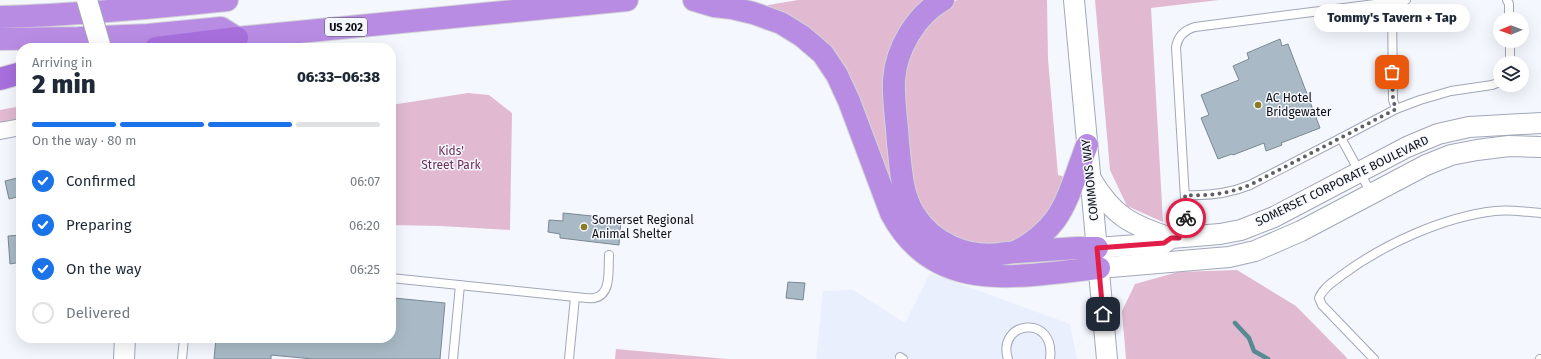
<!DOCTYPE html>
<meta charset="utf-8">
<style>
body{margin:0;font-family:"Fira Sans",sans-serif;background:#f2f2f3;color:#1f2937;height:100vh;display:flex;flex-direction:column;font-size:15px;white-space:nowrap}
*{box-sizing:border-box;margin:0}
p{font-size:13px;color:#747a83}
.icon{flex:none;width:22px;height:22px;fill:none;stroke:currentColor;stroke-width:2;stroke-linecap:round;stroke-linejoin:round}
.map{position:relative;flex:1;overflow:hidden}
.sheet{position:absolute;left:16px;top:43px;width:380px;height:300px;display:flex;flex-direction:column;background:#fff;border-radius:16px;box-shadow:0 4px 16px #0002}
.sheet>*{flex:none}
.needle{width:26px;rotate:269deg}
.fabs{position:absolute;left:1493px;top:12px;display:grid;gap:8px}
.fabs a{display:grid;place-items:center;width:36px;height:36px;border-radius:50%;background:#fff;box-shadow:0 4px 16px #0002;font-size:20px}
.pin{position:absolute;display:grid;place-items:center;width:34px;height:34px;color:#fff;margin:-17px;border-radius:8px;box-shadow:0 2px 6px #0006}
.courier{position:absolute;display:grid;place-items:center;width:40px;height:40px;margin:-20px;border:3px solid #e11d48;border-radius:50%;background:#fff;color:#222;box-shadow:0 1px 5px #0007}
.bubble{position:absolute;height:28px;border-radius:14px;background:#fff;box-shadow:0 4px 16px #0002;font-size:13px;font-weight:800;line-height:28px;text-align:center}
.summary em{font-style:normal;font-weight:800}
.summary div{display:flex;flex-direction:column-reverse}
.summary{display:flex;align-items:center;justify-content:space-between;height:68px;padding:0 16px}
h1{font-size:26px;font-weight:800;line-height:30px}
.bar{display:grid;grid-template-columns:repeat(4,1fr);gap:6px 4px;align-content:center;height:48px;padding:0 16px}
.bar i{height:5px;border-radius:3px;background:#e0e1e3}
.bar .current{background:#1a73e8}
.bar p{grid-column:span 4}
ol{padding:0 16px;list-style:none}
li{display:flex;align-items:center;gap:12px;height:44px}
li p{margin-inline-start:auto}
li .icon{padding:4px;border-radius:50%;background:#1a73e8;color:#fff;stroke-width:4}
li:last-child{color:#747a83}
li i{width:22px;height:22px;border:2px solid #e0e1e3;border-radius:50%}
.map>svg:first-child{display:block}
</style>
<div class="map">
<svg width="1541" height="359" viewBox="0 0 1541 359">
<rect width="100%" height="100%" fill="#f5f7fe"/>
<polygon fill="#eaeffe" points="930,273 1070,324 1077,359 816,359 823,291 853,290 905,323"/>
<g fill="#e1bad2">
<polygon points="798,0 931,0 901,31 895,207 853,85 768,7 768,5"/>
<polygon points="957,0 1047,0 1048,59 1058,175 1065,177 1047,221 1013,244 992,247 950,237 931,222 913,193 901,78 914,44 935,12"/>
<polygon points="1095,0 1219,0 1151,8 1163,222 1127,206 1110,170"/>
<polygon points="468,93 489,95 512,113 510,230 440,226 391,225 391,105"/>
<polygon points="21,106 21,130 0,138 0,110"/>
<polygon points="1237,270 1296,306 1348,359 1126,359 1122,311 1135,284 1178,272"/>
<polygon points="616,349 727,359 615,359"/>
</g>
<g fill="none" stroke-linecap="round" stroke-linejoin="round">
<polyline stroke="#568b91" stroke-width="4.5" points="1235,323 1249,338 1254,351 1268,359"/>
</g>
<g fill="#a9bac6" stroke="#788994">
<polygon points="1280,39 1282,46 1288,44 1320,128 1281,143 1282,145 1266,151 1264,143 1233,155 1232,154 1218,159 1201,118 1209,115 1201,95 1239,80 1233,66 1249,59 1247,53"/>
<polygon points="17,178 18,182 21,182 21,196 9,199 5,181"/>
<polygon points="563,213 621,219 619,245 560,238 560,234 548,232 549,220 563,221"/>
<polygon points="21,235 21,262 10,264 8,236"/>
<polygon points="788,282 805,283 803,300 786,298"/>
<polygon points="394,298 445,303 440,359 313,359 271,355 271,359 214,359 216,338 391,338 391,311 392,312"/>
</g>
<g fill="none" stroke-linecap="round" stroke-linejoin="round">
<defs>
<g id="service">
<polyline points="1507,0 1509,4 1509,19"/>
<polyline points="1392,2 1393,100 1396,109"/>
<polyline points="1510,41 1510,63"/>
<polyline points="1371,193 1341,138 1396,109 1420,100 1451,91 1492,85 1500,82"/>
<path d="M 1185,195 C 1208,196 1228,194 1250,185 L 1341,138"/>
<path d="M 1180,236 L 1186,215 L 1176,47 C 1178,36 1184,30 1195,27 L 1406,0"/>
<polyline points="391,278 575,297 569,359"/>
<path d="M 575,297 C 581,297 588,299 594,298 C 612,295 608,269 609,255"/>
<polyline points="900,357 903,359"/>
<polyline points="182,359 184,338"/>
<polyline points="453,359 460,285"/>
<path d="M 1008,359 C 996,321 1056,313 1050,359"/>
<path d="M 1374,359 L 1322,305 L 1319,298 C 1323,288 1333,282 1342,275 C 1384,244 1443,217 1495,211 C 1510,209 1526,212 1541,213"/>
<polyline points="1540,359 1541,359"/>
</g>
<polyline id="minor" points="0,131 21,127"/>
<g id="tertiary">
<polyline points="1074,0 1107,359"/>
<path d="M 1091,179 C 1113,216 1131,225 1171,238"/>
<polyline points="1097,248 1164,243 1171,238 1220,234 1241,230 1274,217 1407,147 1438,134 1469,127 1541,123"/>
<polyline points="1099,268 1229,257 1255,251 1301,231 1426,165 1451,155 1477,150 1509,146 1541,147"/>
<polyline points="124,359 125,338"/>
</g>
<g id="trunk">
<path d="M 694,0 L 714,6 L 732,8 L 753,13 L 781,23 L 802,36 L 823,54 L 837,75 L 849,101 L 891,213 C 936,298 1021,275 1099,268"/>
<path d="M 943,0 C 916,15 896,49 894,80 C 893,101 897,122 898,143 C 901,167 901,193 914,214 C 932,243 966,258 1000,254 C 1004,253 1010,253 1015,252 C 1030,245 1045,233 1055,220 C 1069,201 1078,168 1087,145"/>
<path d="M 0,17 C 76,15 151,8 227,0"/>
<polyline points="0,39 78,38 148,35 221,28 237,38 627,0"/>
<polyline points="1017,252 1077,248 1097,248"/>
</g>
<g id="motorway">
<polyline points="156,48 237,38"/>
<polyline points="0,79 21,73"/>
</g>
</defs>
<use href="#service" stroke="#a1a7b8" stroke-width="10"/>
<use href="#minor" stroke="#a1a7b8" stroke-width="18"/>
<use href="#tertiary" stroke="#a1a7b8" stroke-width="22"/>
<use href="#trunk" stroke="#d3d4d5" stroke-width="24"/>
<use href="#motorway" stroke="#d3d4d5" stroke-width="24"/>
<use href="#service" stroke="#fff" stroke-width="8"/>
<use href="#minor" stroke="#fff" stroke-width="16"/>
<use href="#tertiary" stroke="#fff" stroke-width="20"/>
<use href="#trunk" stroke="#b88ce3" stroke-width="22"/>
<use href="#motorway" stroke="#a76fdc" stroke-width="22"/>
<defs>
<polyline id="tertiary-bridge" points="87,0 101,48"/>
</defs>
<use href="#tertiary-bridge" stroke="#a1a7b8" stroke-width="22" stroke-linecap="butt"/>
<use href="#tertiary-bridge" stroke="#fff" stroke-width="20"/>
</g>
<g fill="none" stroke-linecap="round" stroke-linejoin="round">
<path stroke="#5e6065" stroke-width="4" stroke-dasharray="0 7.2" d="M 1186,218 L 1185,195 C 1208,196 1228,194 1250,185 L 1396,109 L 1393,100 L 1392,72"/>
<polyline stroke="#e11d48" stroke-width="5" points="1103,314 1097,248 1164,243 1171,238 1179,238 1186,218"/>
</g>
<g fill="#897c21" stroke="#f5f7fe" stroke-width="1.5">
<circle cx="1258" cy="105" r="4"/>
<circle cx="584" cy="227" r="4"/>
</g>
<g text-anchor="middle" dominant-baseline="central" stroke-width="3" stroke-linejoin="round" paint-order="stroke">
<rect fill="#f5f7fe" stroke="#52545a" stroke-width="1" x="325" y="18" width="42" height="18" rx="3"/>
<g font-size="11" font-weight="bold" fill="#0c0e13">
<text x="346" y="27">US 202</text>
</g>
<g font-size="12" fill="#0c0e13" stroke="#f5f7fe" text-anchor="start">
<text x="1266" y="98">AC Hotel<tspan x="1266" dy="14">Bridgewater</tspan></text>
<text x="592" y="220">Somerset Regional<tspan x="592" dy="14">Animal Shelter</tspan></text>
</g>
<g font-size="12" fill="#6b2e59" stroke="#f5f7fe">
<text x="451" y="151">Kids'<tspan x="451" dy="14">Street Park</tspan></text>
</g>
<g font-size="12" fill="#0c0e13" stroke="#f5f7fe">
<text transform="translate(1090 180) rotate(-96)">COMMONS WAY</text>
<text transform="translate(1342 181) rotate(-26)">SOMERSET CORPORATE BOULEVARD</text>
</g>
</g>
</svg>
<div class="fabs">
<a><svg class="needle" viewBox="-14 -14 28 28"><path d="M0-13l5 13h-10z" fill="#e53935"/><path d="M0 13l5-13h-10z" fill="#747a83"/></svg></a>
<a><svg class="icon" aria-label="layers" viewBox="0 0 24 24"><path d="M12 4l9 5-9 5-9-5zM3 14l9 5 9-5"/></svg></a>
</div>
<div class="pin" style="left:1392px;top:72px;background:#ea580c"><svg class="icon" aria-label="bag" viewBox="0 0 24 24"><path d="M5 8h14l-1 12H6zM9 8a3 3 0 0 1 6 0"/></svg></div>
<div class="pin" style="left:1103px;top:314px;background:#1f2937"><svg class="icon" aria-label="home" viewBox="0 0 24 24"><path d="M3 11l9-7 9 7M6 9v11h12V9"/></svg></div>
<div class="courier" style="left:1186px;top:218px"><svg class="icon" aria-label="bike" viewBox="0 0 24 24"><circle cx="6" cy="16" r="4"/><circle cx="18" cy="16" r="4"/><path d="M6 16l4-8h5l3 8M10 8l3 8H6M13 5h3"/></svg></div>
<div class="bubble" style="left:1314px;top:4px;width:156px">Tommy's Tavern + Tap</div>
<section class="sheet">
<div class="summary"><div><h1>2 min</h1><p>Arriving in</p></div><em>06:33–06:38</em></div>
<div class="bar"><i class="current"></i><i class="current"></i><i class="current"></i><i></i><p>On the way · 80 m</p></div>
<ol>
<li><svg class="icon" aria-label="check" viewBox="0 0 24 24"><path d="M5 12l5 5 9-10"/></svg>Confirmed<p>06:07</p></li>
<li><svg class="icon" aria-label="check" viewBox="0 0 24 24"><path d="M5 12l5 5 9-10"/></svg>Preparing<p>06:20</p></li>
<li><svg class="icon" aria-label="check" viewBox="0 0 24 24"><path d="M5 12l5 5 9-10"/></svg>On the way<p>06:25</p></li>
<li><i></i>Delivered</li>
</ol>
</section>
</div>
